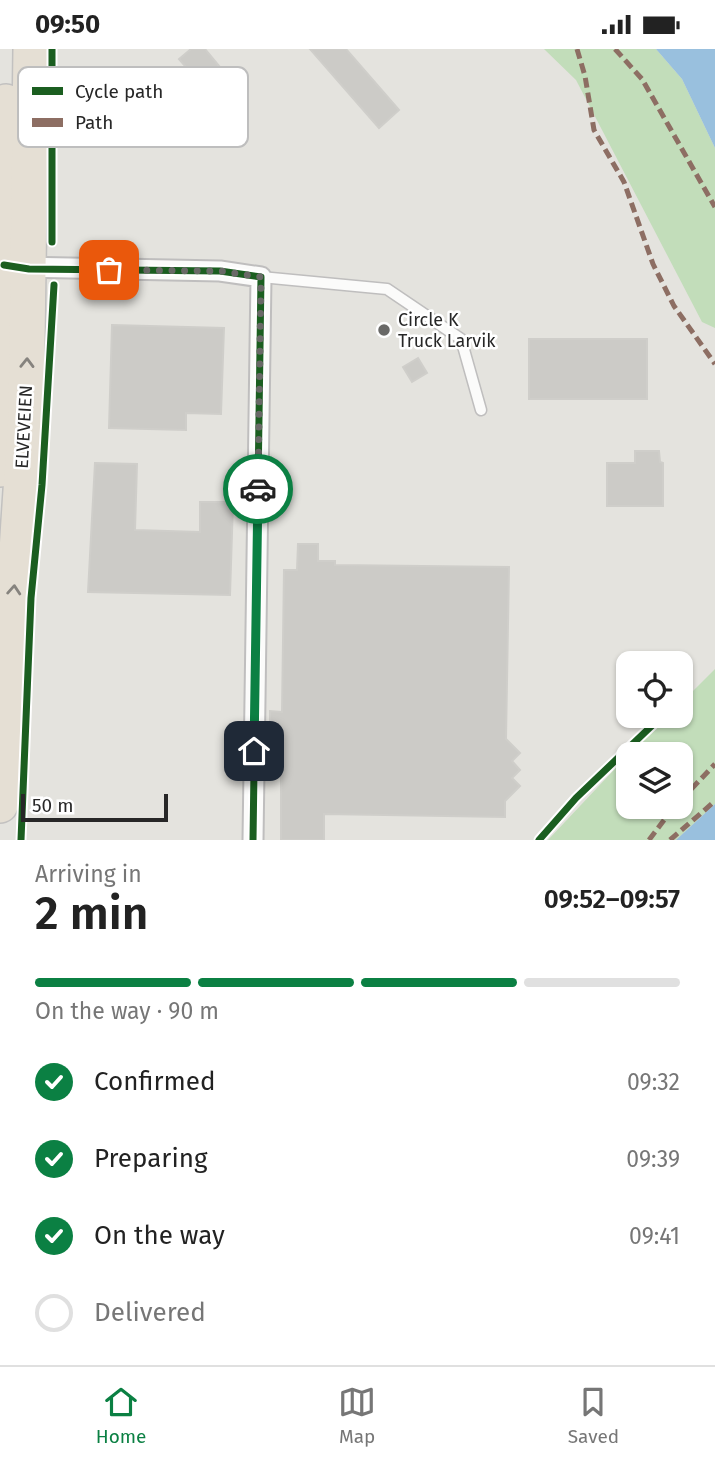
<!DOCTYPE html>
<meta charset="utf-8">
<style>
body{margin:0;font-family:"Fira Sans",sans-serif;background:#f2f2f2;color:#222;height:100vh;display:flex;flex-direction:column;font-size:26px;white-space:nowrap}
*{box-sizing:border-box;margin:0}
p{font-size:23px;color:#767676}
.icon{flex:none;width:38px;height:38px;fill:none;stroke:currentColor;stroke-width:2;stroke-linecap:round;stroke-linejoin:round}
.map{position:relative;height:791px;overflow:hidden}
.drawer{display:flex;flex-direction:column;background:#fff;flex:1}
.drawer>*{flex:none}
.controls{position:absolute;left:616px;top:602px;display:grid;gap:14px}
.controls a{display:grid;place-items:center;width:77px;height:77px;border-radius:14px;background:#fff;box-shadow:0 2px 5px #0004;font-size:35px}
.scale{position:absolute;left:21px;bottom:18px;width:147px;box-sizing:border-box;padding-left:7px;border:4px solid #272727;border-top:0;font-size:19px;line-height:24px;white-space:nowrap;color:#272727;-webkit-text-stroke:5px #fff;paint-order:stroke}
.pin{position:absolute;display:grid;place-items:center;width:60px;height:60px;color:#fff;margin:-30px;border-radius:14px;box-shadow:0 4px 10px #0006}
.courier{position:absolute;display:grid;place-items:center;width:70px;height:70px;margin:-35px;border:5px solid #0b8043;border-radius:50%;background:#fff;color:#222;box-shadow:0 2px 9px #0007}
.head em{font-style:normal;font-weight:600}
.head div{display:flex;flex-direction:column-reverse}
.head{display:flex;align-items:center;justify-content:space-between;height:119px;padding:0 35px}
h1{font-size:46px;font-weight:600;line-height:52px}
.bar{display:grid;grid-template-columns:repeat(4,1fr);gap:10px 7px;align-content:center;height:84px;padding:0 35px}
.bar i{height:9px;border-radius:5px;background:#e0e0e0}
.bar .selected{background:#0b8043}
.bar p{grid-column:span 4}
ol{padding:0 35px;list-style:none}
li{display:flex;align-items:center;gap:21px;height:77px}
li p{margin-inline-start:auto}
li .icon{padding:7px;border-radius:50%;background:#0b8043;color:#fff;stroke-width:4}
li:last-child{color:#767676}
li i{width:38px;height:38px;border:4px solid #e0e0e0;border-radius:50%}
.status{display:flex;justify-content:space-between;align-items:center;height:49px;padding:0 35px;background:#fff;direction:ltr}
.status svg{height:19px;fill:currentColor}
.tab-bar{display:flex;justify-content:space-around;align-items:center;height:98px;border-top:2px solid #e0e0e0;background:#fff;font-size:19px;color:#767676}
.tab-bar a{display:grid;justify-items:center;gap:4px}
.tab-bar .selected{color:#0b8043}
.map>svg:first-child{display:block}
</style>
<div class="status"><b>09:50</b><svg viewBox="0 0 49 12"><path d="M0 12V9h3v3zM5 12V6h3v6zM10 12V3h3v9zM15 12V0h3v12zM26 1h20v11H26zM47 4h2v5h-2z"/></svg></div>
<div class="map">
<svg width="715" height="791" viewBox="0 0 715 791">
<rect width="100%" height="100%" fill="#e4e3de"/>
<g fill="#c2ddba">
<polygon points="544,0 656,0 682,30 715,99 715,279 702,273 576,31"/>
<polygon points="715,620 715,755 676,791 548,791 628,706 628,758 681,758 681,705 629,705 668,667 681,667 681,654"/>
</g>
<g fill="#99c0de">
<polygon points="656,0 715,0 715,99 682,30"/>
<polygon points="715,755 715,791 676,791"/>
</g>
<g fill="#cccbc7" stroke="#cfceca" stroke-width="2">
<polygon points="191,0 205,0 219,17 200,34 179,10"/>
<polygon points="310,0 346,0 399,61 379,79"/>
<polygon points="112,276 224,279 221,365 186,364 186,381 109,379"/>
<rect x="529" y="290" width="118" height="60"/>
<polygon points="418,309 427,324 412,333 403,318"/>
<polygon points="635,402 659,402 660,413 663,414 663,457 607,457 607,414 635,414"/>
<polygon points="95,414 137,415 135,481 200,483 200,453 233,453 230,546 88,543"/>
<polygon points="298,495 318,495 318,512 335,512 335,516 509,518 506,690 520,704 512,712 520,721 512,729 520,737 505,752 505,768 324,765 324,791 281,791 281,686 270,679 270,662 282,663 284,521 297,521"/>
</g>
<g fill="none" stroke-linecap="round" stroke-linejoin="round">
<defs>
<polyline id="lane" points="261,228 387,240 461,290 481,361"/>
<polyline id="street" points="20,218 220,222 261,228 253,791"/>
<g id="highway">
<polyline points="0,420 6,53"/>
<polyline points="0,756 26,367 31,0"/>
</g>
</defs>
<use href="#lane" stroke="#bfbebe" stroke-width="13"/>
<use href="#street" stroke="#bfbebe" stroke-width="23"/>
<use href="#highway" stroke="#c2c1c0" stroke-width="38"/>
<use href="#lane" stroke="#fbfbfa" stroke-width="10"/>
<use href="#street" stroke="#fbfbfa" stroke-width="19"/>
<use href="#highway" stroke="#e5dfd4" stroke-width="35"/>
<g stroke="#8d6e63" stroke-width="5" stroke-dasharray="10 5" stroke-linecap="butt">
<polyline points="577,0 585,27 594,81 624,133 653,215 674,257 715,315"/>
<polyline points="615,0 642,30 715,158"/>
<polyline points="681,751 715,715"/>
<polyline points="649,791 674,758"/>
<polyline points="670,791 715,752"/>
</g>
<defs>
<g id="cycleway">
<polyline points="52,193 52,0"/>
<polyline points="4,216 29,220 220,222 261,228 253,791"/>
<polyline points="21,791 31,549 42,436 54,236"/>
<polyline points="539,791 576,749 662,667"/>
</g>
</defs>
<use href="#cycleway" stroke="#fff" stroke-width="11"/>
<use href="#cycleway" stroke="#1b5e20" stroke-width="7"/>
</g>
<defs><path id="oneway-chevron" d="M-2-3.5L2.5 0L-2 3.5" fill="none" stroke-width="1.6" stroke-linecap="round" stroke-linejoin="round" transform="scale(1.75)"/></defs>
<g stroke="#86837e">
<use href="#oneway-chevron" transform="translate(27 314) rotate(-89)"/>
<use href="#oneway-chevron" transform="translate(14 541) rotate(-86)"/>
</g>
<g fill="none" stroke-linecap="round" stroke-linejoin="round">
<polyline stroke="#696967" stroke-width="7" stroke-dasharray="0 12.6" points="109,221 220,222 261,228 258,440"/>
<polyline stroke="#0b8043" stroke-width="9" points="254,702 258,440"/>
</g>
<circle fill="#696967" stroke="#fff" stroke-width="2.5" cx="384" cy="281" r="7"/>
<g text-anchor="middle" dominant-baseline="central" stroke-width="5" stroke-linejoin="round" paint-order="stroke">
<g font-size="18" fill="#272727" stroke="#fff" text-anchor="start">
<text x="398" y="271">Circle K<tspan x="398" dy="21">Truck Larvik</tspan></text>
</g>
<g font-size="18" fill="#272727" stroke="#fff">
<text transform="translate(24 378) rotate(-87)">ELVEVEIEN</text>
</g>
</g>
<rect x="18" y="18" width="230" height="80" rx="10" fill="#fff" stroke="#bebebe" stroke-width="2"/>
<rect x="32" y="38" width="31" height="8" fill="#1b5e20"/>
<rect x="32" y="69" width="31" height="9" fill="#8d6e63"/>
<g font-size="19" fill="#272727">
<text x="75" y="49">Cycle path</text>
<text x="75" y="80">Path</text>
</g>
</svg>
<div class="controls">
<a><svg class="icon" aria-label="locate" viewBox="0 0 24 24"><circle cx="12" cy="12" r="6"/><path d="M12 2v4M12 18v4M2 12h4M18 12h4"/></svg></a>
<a><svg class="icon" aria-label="layers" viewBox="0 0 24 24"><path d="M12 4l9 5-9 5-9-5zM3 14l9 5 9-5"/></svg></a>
</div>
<div class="scale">50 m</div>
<div class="pin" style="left:109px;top:221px;background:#ea580c"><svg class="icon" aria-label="bag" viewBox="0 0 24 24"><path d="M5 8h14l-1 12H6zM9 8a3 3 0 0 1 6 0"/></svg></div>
<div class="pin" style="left:254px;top:702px;background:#1f2937"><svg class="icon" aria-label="home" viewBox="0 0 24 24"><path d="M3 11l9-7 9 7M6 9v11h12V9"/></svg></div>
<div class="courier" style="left:258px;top:440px"><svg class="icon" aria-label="car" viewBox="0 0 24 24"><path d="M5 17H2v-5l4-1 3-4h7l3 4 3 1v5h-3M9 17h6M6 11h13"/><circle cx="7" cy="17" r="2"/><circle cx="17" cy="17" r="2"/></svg></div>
</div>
<section class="drawer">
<div class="head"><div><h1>2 min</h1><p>Arriving in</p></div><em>09:52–09:57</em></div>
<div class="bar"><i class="selected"></i><i class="selected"></i><i class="selected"></i><i></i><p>On the way · 90 m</p></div>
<ol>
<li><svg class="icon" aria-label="check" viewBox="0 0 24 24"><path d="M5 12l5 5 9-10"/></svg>Confirmed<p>09:32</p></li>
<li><svg class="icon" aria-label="check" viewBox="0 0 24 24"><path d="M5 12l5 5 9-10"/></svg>Preparing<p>09:39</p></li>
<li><svg class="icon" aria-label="check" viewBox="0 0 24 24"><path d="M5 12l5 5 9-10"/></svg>On the way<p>09:41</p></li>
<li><i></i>Delivered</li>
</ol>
</section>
<nav class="tab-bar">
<a class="selected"><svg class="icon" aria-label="home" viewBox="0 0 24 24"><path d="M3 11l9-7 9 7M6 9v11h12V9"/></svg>Home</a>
<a><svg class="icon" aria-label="map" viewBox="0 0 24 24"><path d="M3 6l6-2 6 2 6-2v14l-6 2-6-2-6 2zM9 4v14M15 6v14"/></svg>Map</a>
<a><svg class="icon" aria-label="saved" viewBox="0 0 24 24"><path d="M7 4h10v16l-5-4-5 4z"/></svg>Saved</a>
</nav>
